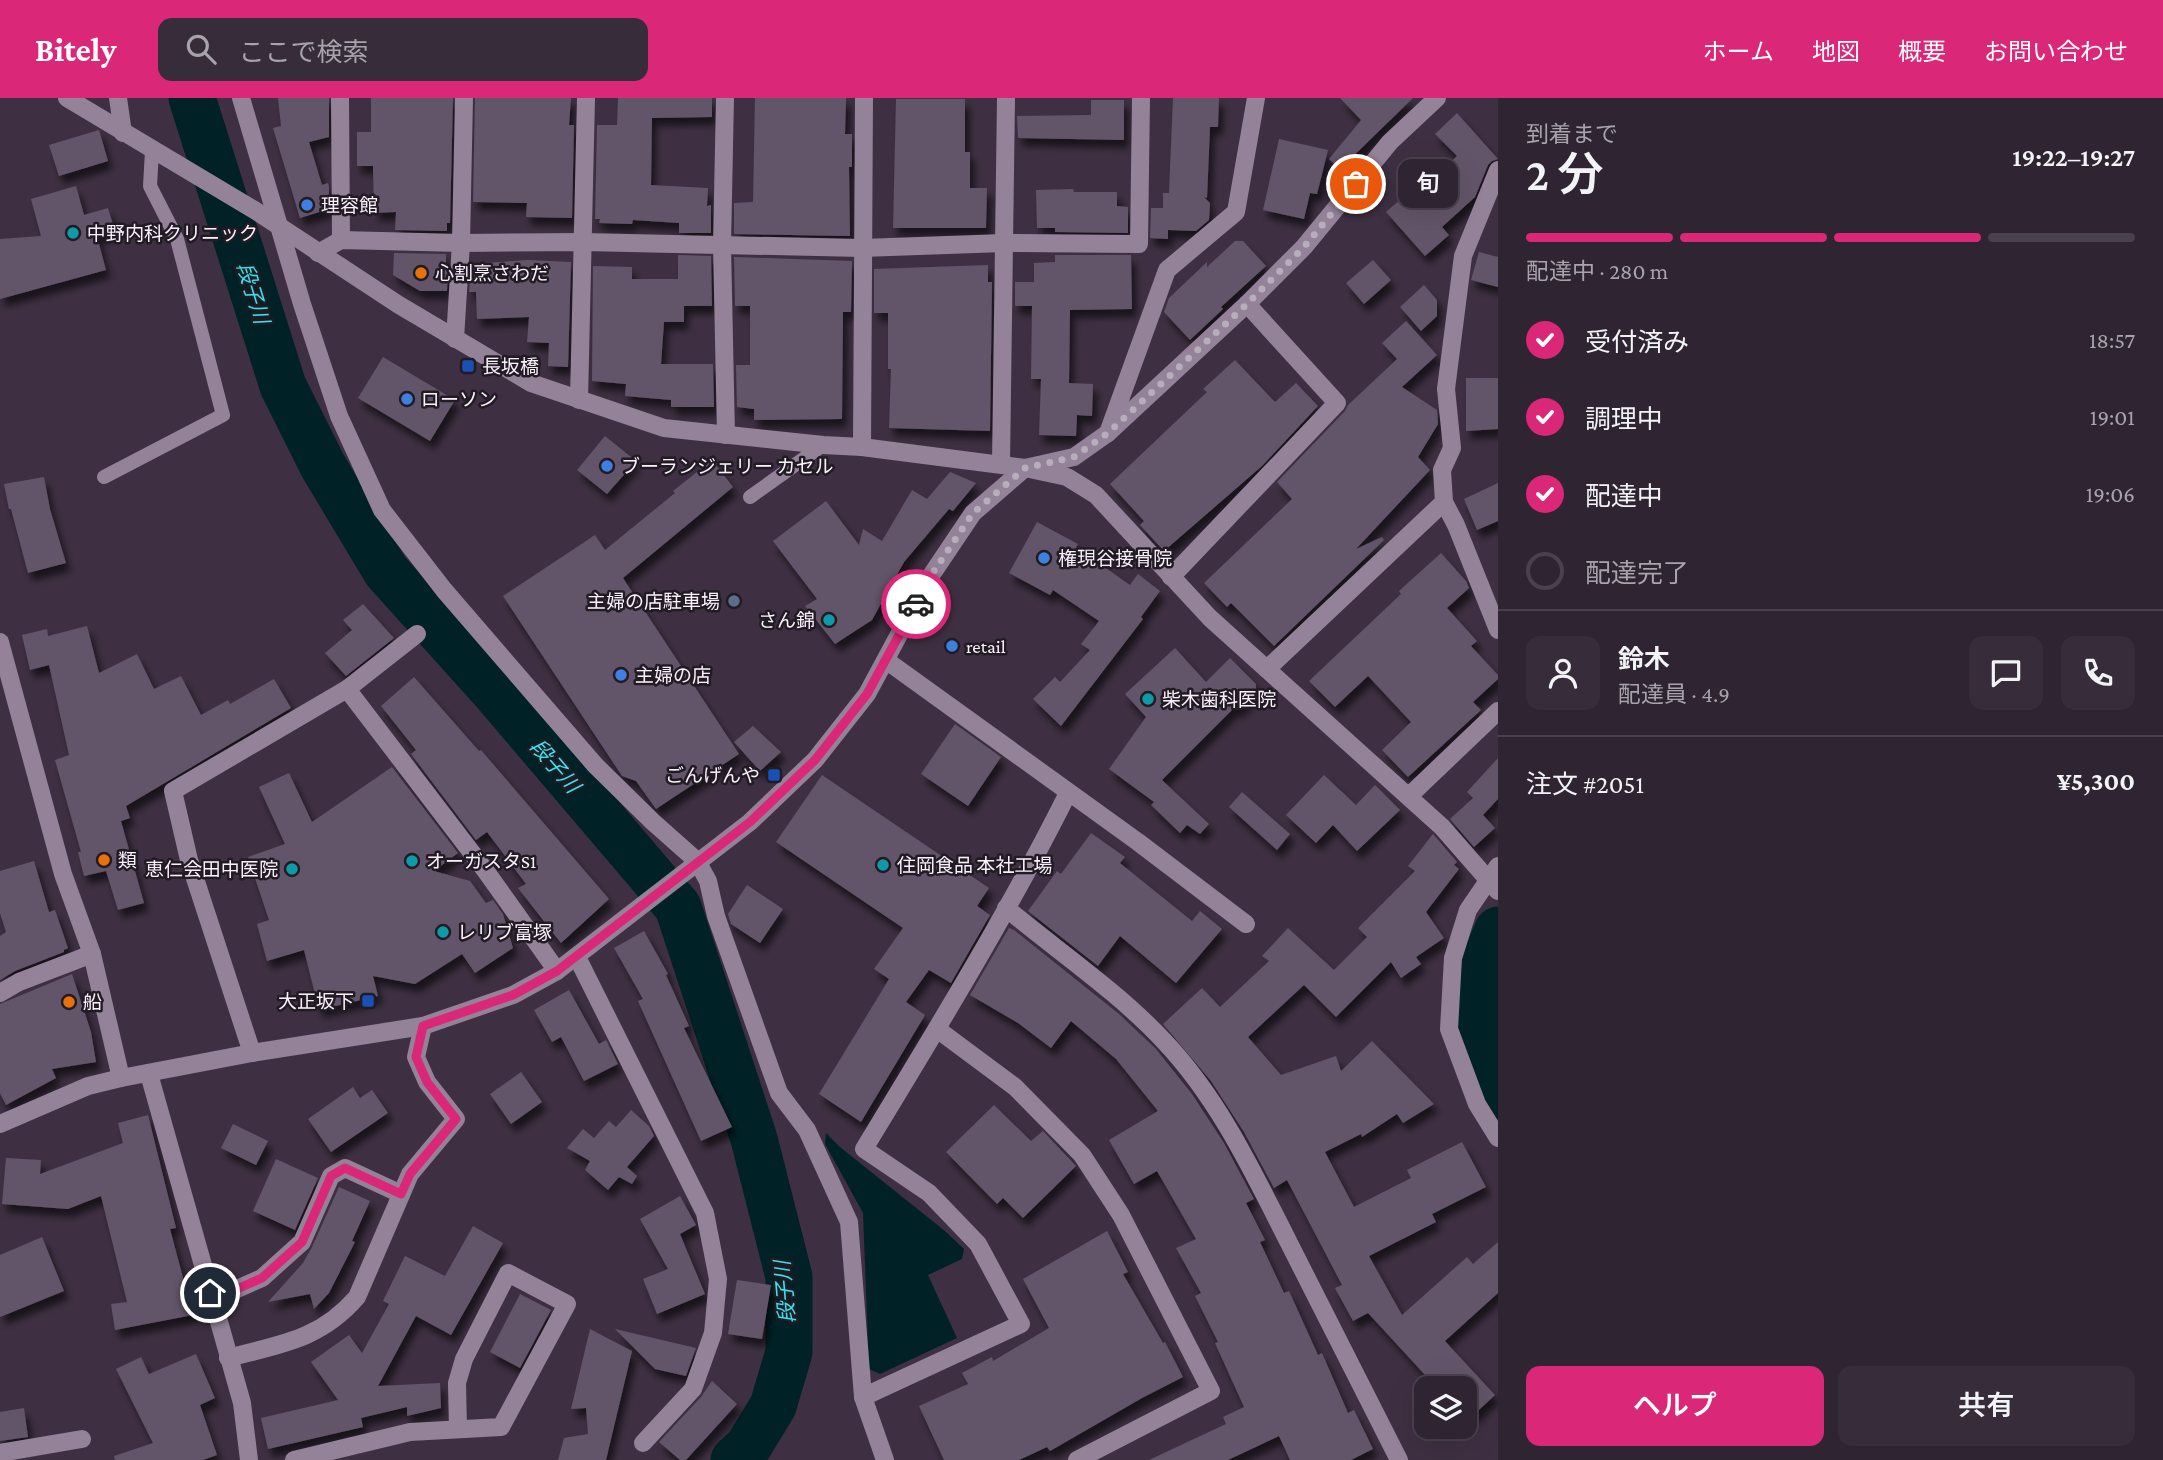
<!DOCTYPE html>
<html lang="ja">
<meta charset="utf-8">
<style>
body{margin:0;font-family:"Crimson Pro","Noto Sans JP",serif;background:#362c3a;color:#f1f3f6;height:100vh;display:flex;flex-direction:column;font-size:26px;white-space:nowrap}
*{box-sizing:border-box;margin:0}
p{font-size:23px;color:#a7a4ac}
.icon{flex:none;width:38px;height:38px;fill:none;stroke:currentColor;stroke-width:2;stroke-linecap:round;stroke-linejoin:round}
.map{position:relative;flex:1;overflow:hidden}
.panel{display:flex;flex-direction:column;background:#2e2432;width:665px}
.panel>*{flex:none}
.fabs{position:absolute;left:1414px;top:1278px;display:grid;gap:14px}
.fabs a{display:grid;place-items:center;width:63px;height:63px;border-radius:14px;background:#2e2432;box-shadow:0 7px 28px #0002,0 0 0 2px #49414d;font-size:35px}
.pin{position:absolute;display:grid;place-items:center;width:60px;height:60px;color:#fff;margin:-30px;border:4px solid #fff;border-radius:50%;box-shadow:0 2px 7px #0007}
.courier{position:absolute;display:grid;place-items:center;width:70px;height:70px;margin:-35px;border:5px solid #db2777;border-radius:50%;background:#fff;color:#222;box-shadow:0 2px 9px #0007}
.bubble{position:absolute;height:49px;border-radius:14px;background:#2e2432;box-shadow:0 7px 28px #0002,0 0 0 2px #49414d;font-size:23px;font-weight:600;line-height:49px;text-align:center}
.overview em{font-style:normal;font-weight:600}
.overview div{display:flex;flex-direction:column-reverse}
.overview{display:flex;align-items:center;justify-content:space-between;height:119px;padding:0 28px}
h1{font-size:46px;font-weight:600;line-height:52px}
.bar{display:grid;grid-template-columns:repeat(4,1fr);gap:10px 7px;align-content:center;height:84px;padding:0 28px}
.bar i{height:9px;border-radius:5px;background:#49414d}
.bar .selected{background:#db2777}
.bar p{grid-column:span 4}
.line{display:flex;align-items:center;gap:18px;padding:0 28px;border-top:2px solid #49414d}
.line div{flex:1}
.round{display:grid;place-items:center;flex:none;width:74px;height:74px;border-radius:14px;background:#362c3a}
ol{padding:0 28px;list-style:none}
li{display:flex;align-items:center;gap:21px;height:77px}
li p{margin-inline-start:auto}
li .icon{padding:7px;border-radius:50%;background:#db2777;color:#fff;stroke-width:4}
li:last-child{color:#a7a4ac}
li i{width:38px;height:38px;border:4px solid #49414d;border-radius:50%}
.primary-button{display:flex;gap:14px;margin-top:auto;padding:14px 28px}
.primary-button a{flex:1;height:80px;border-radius:14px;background:#db2777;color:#fff;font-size:28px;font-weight:600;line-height:80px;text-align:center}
.primary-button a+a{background:#362c3a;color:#f1f3f6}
header{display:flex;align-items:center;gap:42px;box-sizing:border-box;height:98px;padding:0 35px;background:#db2777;color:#fff}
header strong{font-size:33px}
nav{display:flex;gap:38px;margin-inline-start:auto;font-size:24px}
.search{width:490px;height:63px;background:#362c3a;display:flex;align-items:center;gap:18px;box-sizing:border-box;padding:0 24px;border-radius:14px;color:#a7a4ac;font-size:26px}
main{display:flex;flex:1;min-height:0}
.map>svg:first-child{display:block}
</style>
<header>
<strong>Bitely</strong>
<div class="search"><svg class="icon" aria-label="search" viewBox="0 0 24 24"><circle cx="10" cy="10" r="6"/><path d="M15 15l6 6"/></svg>ここで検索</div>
<nav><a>ホーム</a><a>地図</a><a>概要</a><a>お問い合わせ</a></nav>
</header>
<main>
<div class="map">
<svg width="1498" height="1362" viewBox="0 0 1498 1362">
<defs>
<filter id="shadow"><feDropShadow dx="4.5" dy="8" stdDeviation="3.5" flood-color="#0009"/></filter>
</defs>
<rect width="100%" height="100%" fill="#3e3042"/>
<polygon fill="#002226" points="826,1035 840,1049 945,1133 964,1151 962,1161 928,1177 957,1240 880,1276 869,1271 863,1115 825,1046"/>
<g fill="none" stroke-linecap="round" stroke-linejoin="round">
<g stroke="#002226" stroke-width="47">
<polyline points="192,0 283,288 323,368 386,473 494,593 678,809 754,1041 789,1179 789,1254 773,1308 748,1349 734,1362"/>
<path d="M 1498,832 C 1471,890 1468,946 1498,1003"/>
</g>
</g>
<g fill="#645469" filter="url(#shadow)">
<polygon points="278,0 329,0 329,39 309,44 322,87 328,85 329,89 329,111 300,120 273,30 281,28"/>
<polygon points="371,0 453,0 450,125 447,125 447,133 395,132 396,114 374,115 373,68 357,68 357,34 371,34"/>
<polygon points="475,0 571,0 569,27 574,27 572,120 526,119 527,105 473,104"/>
<polygon points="618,0 712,0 712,19 652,20 651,87 708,90 707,108 711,107 711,135 679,135 679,125 633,122 632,126 599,125 600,121 595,121 597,27 617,27"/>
<polygon points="755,0 846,0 845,36 852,36 852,69 849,69 850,138 734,136 734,105 753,104"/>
<polygon points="1173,0 1219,0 1218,29 1210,29 1207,100 1204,99 1210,105 1209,122 1196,133 1168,132 1168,141 1150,140 1151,110 1163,110 1163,95 1169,95"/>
<polygon points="1340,0 1413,0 1340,71 1329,61 1361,22"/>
<polygon points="896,1 965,1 965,54 970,54 970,90 987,90 986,130 893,130"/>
<polygon points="1091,2 1124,2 1124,42 1018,40 1017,18 1091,17"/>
<polygon points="1457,15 1498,61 1492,63 1488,67 1475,99 1442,129 1449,137 1425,158 1386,114 1410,93 1414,97 1457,58 1435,36"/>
<polygon points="99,32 108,63 59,78 49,47"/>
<polygon points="1279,41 1328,52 1317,96 1310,95 1304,121 1263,112"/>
<polygon points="76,88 84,117 108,110 115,133 97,138 106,172 0,201 0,141 41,138 31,101"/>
<polygon points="1073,91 1074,94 1117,94 1117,108 1128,109 1128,135 1055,134 1055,130 1037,130 1036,92"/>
<polygon points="1235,143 1243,143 1266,168 1221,209 1223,211 1190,242 1164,214 1169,200 1207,164 1207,169"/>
<polygon points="1479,154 1498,159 1498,189 1471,182"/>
<polygon points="394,155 446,156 446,167 448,167 447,193 420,193 393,177"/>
<polygon points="678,157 711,158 712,208 684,208 684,224 664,224 661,266 713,266 714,309 671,309 671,302 625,298 626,286 592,283 593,168 632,169 632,181 678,181"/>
<polygon points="1055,157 1131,157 1132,211 1070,212 1069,285 1093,286 1092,318 1077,317 1076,338 1039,337 1041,281 1031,281 1032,208 1015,208 1015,184 1034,184 1034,165 1055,164"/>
<polygon points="734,159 852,163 851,214 843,214 842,321 754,322 754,311 737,309 736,267 750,267 750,208 735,208"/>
<polygon points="528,162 571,164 568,269 548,268 549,245 527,244 529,219 477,221 476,194 469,194 471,166"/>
<polygon points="1373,162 1391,182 1364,206 1346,185"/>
<polygon points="988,167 988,184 992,184 990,333 889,330 891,271 888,271 888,215 874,215 874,171"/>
<polygon points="1424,187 1437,202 1437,218 1421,233 1400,209"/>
<polygon points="1406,223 1437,257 1402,289 1437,312 1438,326 1418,359 1430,372 1356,451 1382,439 1384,442 1274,548 1231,505 1227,509 1204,485 1292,401 1277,384 1345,313 1348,307 1397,261 1382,245"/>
<polygon points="383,259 455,302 430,343 358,300"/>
<polygon points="1235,262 1275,304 1296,285 1318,308 1262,368 1164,453 1140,427 1144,423 1110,386 1207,294 1203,291"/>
<polygon points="1466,280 1498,280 1498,331 1466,333"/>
<polygon points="605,338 636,363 607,396 577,372"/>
<polygon points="712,362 733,389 623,480 739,656 656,711 636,683 622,678 503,498 595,437 605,452 675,395 673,393"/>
<polygon points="950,374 976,385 953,413 949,411 904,464 872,522 835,546 805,508 817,501 773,443 826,403 859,447 863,431 882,443 912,392 927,401"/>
<polygon points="44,379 50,411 66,465 28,475 11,411 9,411 4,386"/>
<polygon points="1498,385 1498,423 1477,432 1464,401"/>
<polygon points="1037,424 1078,446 1076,449 1130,487 1138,476 1160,493 1141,519 1143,521 1061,628 1033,601 1055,579 1060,584 1090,552 1081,546 1099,523 1053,492 1050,497 1009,475"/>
<polygon points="1441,455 1466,483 1469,490 1447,510 1477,543 1471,548 1498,577 1498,581 1473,604 1481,612 1408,679 1382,652 1411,624 1368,578 1335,609 1309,583 1401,496 1399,493"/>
<polygon points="363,506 394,540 346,578 325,555 352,532 343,522"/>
<polygon points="87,528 99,575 137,556 154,591 181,578 201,617 228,602 230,606 274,581 291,610 126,708 130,720 121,723 144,805 118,812 106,773 84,778 78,754 81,754 55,662 69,657 49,567 30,572 22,537 47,531 48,538"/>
<polygon points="1175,550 1206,584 1230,560 1256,586 1256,594 1238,612 1235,609 1162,682 1209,726 1200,736 1187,727 1180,735 1151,707 1154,704 1109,671 1146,619 1125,596"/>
<polygon points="414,579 479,653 481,652 609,801 561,845 518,790 526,786 487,734 476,742 411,656 416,652 381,608"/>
<polygon points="955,626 1001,659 968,708 921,676"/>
<polygon points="753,628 781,654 760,673 734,644"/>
<polygon points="1498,660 1498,701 1483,717 1495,730 1474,749 1450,721 1473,700 1467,694"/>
<polygon points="392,669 458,755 434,773 470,783 486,805 493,802 503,816 513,850 475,875 462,856 415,886 373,878 378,898 319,912 304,852 267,863 257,826 269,822 248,759 285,746 259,689 289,675 312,724"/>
<polygon points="822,677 989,790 977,808 990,817 951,885 929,872 906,904 925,917 861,1024 819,996 889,881 874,871 903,830 776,744"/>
<polygon points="1324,677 1356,707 1375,687 1400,712 1357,753 1333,727 1316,745 1286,717"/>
<polygon points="1242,694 1290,736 1277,752 1229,709"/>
<polygon points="1091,735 1125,759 1120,765 1192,823 1200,813 1222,831 1176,885 1120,838 1098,868 1028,813 1057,773 1061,776"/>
<polygon points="1433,736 1457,764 1454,767 1459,771 1426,814 1444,840 1416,859 1421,866 1401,880 1391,864 1336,919 1304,887 1248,939 1281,977 1336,958 1341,973 1372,943 1434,1006 1403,1025 1397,1016 1362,1039 1361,1036 1325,1054 1354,1109 1411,1080 1407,1072 1462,1044 1486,1089 1432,1116 1436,1124 1369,1158 1402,1217 1467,1159 1473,1166 1498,1144 1498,1195 1445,1243 1495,1297 1465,1325 1465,1290 1437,1290 1368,1215 1353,1223 1335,1190 1342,1187 1287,1082 1274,1090 1244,1034 1211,983 1163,926 1202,890 1220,909 1269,863 1262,858 1288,830 1334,872 1367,839 1358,830 1415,773 1408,768"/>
<polygon points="34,763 49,814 55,812 68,850 64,852 64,854 15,873 0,882 0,838 6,834 0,815 0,773"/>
<polygon points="747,787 783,811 760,845 731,826 728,816"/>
<polygon points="1009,830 1014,832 1119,916 1156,951 1192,996 1224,1045 1254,1101 1246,1105 1265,1142 1260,1144 1284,1195 1289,1193 1318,1257 1322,1255 1348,1315 1354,1312 1373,1351 1351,1362 1290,1362 1279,1338 1228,1362 1149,1362 1226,1326 1223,1319 1244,1309 1215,1245 1218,1244 1195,1198 1201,1195 1176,1150 1196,1141 1157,1073 1134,1086 1109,1042 1158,1013 1116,961 1071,923 1051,950 1018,925 970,897"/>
<polygon points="644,833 668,876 666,877 689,928 684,930 732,1029 701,1043 638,903 643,901 614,850"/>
<polygon points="72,876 91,934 96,964 52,971 56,980 6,1007 0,995 0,906"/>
<polygon points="569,892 599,946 606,942 618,966 584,983 561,939 552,944 534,912"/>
<polygon points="521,974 542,1004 511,1026 490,996"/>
<polygon points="353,989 360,1000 372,992 388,1015 331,1054 308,1021"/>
<polygon points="994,1007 1031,1043 1043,1033 1076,1068 1023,1120 1003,1100 997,1106 946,1054"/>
<polygon points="631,1012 649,1028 654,1038 627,1069 637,1078 632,1086 619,1079 608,1092 585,1072 590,1063 567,1050 583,1031 594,1040 609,1023 616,1029"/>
<polygon points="148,1017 176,1130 170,1131 193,1217 115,1232 111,1206 127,1204 101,1098 68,1111 2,1106 6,1060 41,1062 40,1076 123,1045 118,1025"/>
<polygon points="233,1026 268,1043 256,1067 221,1050"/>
<polygon points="276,1061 318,1080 295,1132 253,1113"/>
<polygon points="339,1089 370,1103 352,1143 355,1144 329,1195 314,1211 310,1196 268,1204 303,1165 312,1149"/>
<polygon points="680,1098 696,1127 680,1136 705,1196 657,1216 643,1181 668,1171 640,1121"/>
<polygon points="473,1128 503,1145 451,1237 416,1218 378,1288 440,1285 441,1310 407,1318 407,1309 361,1320 363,1329 268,1351 261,1320 338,1302 311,1264 349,1237 362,1255 389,1206 383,1203 405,1158 445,1178"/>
<polygon points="1107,1133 1128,1174 1123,1176 1163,1245 1165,1244 1183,1279 1142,1300 1050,1353 1047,1349 1019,1362 944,1362 919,1308 968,1286 962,1275 992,1259 993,1263 1049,1230 1023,1181"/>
<polygon points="42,1139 64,1193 0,1219 0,1157"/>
<polygon points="737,1182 771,1187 762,1241 728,1236"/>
<polygon points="520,1196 551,1212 520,1270 490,1254"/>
<polygon points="590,1231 632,1253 606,1362 558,1362 564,1340 588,1336 586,1310 571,1311"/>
<polygon points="615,1231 696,1250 686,1278 655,1271"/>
<polygon points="196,1256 215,1300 200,1307 217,1357 203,1362 115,1362 114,1358 153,1345 116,1271 141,1259 149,1276"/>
<polygon points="712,1283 737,1306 686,1362 680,1362 659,1344 701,1299"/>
<polygon points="24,1310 28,1339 0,1343 0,1314"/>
</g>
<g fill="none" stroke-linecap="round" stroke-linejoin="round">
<g stroke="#938298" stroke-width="14">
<polyline points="104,379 223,317 177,141 150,88 152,53"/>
<polyline points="750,399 823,347"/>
</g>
<g stroke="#938298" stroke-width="18">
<polyline points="118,0 123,35"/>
<polyline points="340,0 341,142"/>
<polyline points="725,0 722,147 726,337"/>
<polyline points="1498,72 1463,158 1446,291 1452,350 1442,372 1444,404 1456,427 1498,532"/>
<path d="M 279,128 L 302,206 L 339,318 L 382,412 L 444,492 L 595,667 L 653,724 L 697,763 L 708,783 L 716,818 L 779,995 L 807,1032 L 849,1124 L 863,1299 L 1021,1226 L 978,1146 L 929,1095 L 864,1051 C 935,934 1007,817 1068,695"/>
<polyline points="318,155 341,142 461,145 584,144 862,150 1004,145 1139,146 1141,0"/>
<polyline points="455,241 461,145 464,0"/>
<polyline points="579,302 586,0"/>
<polyline points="1108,335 1167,172 1236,114 1256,0"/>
<polyline points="862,349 864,0"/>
<polyline points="1001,366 1006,0"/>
<polyline points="1025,370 1067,379 1096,397 1210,520 1442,729 1498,793"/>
<polyline points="1171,479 1337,305 1247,206"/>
<polyline points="0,544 63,776 92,856 121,980"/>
<polyline points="887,563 1138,744 1246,826"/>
<polyline points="1267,571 1444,404"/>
<polyline points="347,591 417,536"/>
<polyline points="1409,698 1498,613"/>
<polyline points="1498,768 1468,812 1453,860 1449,931 1477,1006 1498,1040"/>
<path d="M 1006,810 C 1059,854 1117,893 1164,943 C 1219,1001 1253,1074 1289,1145 C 1326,1217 1362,1290 1399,1362"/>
<polyline points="577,859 705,1115 718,1181 713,1235 693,1291 643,1345"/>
<polyline points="0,895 19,884 92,856"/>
<polyline points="937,931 1015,989 1082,1057 1121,1117 1211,1293 1077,1362"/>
<polyline points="252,955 189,762 173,693 347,591 485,772 557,873"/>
<polyline points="149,976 242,1305 249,1362"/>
<polyline points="210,1195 237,1191 262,1180 302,1144 331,1078 345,1070 401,1096"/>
<path d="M 228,1260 C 280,1246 320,1242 357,1199 L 410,1076 L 456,1021 L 427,984 L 416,959 L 423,928"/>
<polyline points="863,1299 885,1362"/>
<polyline points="0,1355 82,1341"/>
<polyline points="294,1362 410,1334 501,1329 567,1206 508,1175 464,1261 457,1285 458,1331"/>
</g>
<g stroke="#938298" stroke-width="18">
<polyline points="67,0 256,113 399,207 531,285 664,330 823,347 862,349 1025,370 1074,359 1108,335 1247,206 1304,149 1390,44 1437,0"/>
<polyline points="241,0 279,128"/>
<polyline points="0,1026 88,988 121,980 252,955 423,928 513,897 557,873 750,724 815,662 867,596 930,479 973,415 1025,370"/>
</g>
</g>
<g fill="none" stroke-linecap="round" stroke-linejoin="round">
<polyline stroke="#b8adbb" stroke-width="7" stroke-dasharray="0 12.6" points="916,506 930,479 973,415 1025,370 1074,359 1108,335 1247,206 1304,149 1356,86"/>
<polyline stroke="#db2777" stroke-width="9" points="210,1195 237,1191 262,1180 302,1144 331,1078 345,1070 401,1096 410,1076 456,1021 427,984 416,959 423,928 513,897 557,873 750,724 815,662 867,596 916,506"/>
</g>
<g fill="#3f7fe0" stroke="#211b23" stroke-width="2.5">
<circle cx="307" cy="107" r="7"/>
<circle cx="407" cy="301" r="7"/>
<circle cx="607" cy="368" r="7"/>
<circle cx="1044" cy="460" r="7"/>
<circle cx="952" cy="548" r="7"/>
<circle cx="621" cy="577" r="7"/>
</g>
<g fill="#0f9aa8" stroke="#211b23" stroke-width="2.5">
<circle cx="73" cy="135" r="7"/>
<circle cx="829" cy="522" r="7"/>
<circle cx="1148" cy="601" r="7"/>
<circle cx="412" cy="763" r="7"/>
<circle cx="883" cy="767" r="7"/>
<circle cx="292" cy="771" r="7"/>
<circle cx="443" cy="834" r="7"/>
</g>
<g fill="#e8710a" stroke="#211b23" stroke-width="2.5">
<circle cx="421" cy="175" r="7"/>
<circle cx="104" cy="762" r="7"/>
<circle cx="69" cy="904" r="7"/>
</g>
<g fill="#1a4fb4" stroke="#211b23" stroke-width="2.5">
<rect x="461" y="261" width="14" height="14" rx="3.5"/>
<rect x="767" y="670" width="14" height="14" rx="3.5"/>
<rect x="361" y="896" width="14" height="14" rx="3.5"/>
</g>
<circle fill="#5c6f8a" stroke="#211b23" stroke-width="2.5" cx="734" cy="503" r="7"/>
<g text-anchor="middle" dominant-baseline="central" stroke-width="5" stroke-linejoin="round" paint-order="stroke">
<g font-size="19" fill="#faf0fc" stroke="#211b23" text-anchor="start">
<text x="321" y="107">理容館</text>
<text x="87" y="135">中野内科クリニック</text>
<text x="435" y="175">心割烹さわだ</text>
<text x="482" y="268">長坂橋</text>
<text x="421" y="301">ローソン</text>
<text x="621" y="368">ブーランジェリー カセル</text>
<text x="1058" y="460">権現谷接骨院</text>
<text x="720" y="503" text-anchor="end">主婦の店駐車場</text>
<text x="815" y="522" text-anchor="end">さん錦</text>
<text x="966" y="548">retail</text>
<text x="635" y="577">主婦の店</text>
<text x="1162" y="601">柴木歯科医院</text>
<text x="760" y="677" text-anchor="end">ごんげんや</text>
<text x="118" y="762">類</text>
<text x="426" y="763">オーガスタS1</text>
<text x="897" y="767">住岡食品 本社工場</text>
<text x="278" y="771" text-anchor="end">恵仁会田中医院</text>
<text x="457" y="834">レリブ富塚</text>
<text x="354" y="903" text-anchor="end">大正坂下</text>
<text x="83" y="904">船</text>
</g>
<g font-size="21" font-style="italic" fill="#32e6f4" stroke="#211b23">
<text transform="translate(253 195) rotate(73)">段子川</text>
<text transform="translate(555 668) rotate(49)">段子川</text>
<text transform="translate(785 1194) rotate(-95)">段子川</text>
</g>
</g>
</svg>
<div class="fabs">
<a><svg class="icon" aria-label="layers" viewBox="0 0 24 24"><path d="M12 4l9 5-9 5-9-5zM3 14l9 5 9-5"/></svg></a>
</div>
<div class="pin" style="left:1356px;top:86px;background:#ea580c"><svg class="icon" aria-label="bag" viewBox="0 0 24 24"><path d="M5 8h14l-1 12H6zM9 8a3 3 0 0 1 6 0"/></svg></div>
<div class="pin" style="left:210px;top:1195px;background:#1f2937"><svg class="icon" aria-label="home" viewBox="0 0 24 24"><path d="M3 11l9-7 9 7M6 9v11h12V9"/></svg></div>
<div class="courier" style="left:916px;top:506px"><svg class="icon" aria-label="car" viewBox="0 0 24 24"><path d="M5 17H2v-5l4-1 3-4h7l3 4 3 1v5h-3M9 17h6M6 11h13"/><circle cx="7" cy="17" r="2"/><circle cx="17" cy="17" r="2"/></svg></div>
<div class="bubble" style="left:1398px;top:61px;width:60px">旬</div>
</div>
<section class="panel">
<div class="overview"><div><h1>2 分</h1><p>到着まで</p></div><em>19:22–19:27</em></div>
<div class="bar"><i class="selected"></i><i class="selected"></i><i class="selected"></i><i></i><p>配達中 · 280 m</p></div>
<ol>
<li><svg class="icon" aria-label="check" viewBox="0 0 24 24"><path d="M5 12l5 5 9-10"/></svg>受付済み<p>18:57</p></li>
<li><svg class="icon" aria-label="check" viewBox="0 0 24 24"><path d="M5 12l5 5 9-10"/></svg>調理中<p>19:01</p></li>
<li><svg class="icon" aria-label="check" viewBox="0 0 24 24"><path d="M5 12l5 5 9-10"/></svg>配達中<p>19:06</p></li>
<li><i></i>配達完了</li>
</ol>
<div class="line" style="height:126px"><a class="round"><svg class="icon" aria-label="person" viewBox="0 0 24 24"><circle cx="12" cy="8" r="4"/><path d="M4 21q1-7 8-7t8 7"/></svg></a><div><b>鈴木</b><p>配達員 · 4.9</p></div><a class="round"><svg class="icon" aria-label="chat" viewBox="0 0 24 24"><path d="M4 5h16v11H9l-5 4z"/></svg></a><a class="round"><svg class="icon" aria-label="phone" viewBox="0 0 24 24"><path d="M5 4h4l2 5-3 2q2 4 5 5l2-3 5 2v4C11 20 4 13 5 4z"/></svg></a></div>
<div class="line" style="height:91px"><div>注文 #2051</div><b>¥5,300</b></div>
<div class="primary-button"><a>ヘルプ</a><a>共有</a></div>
</section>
</main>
